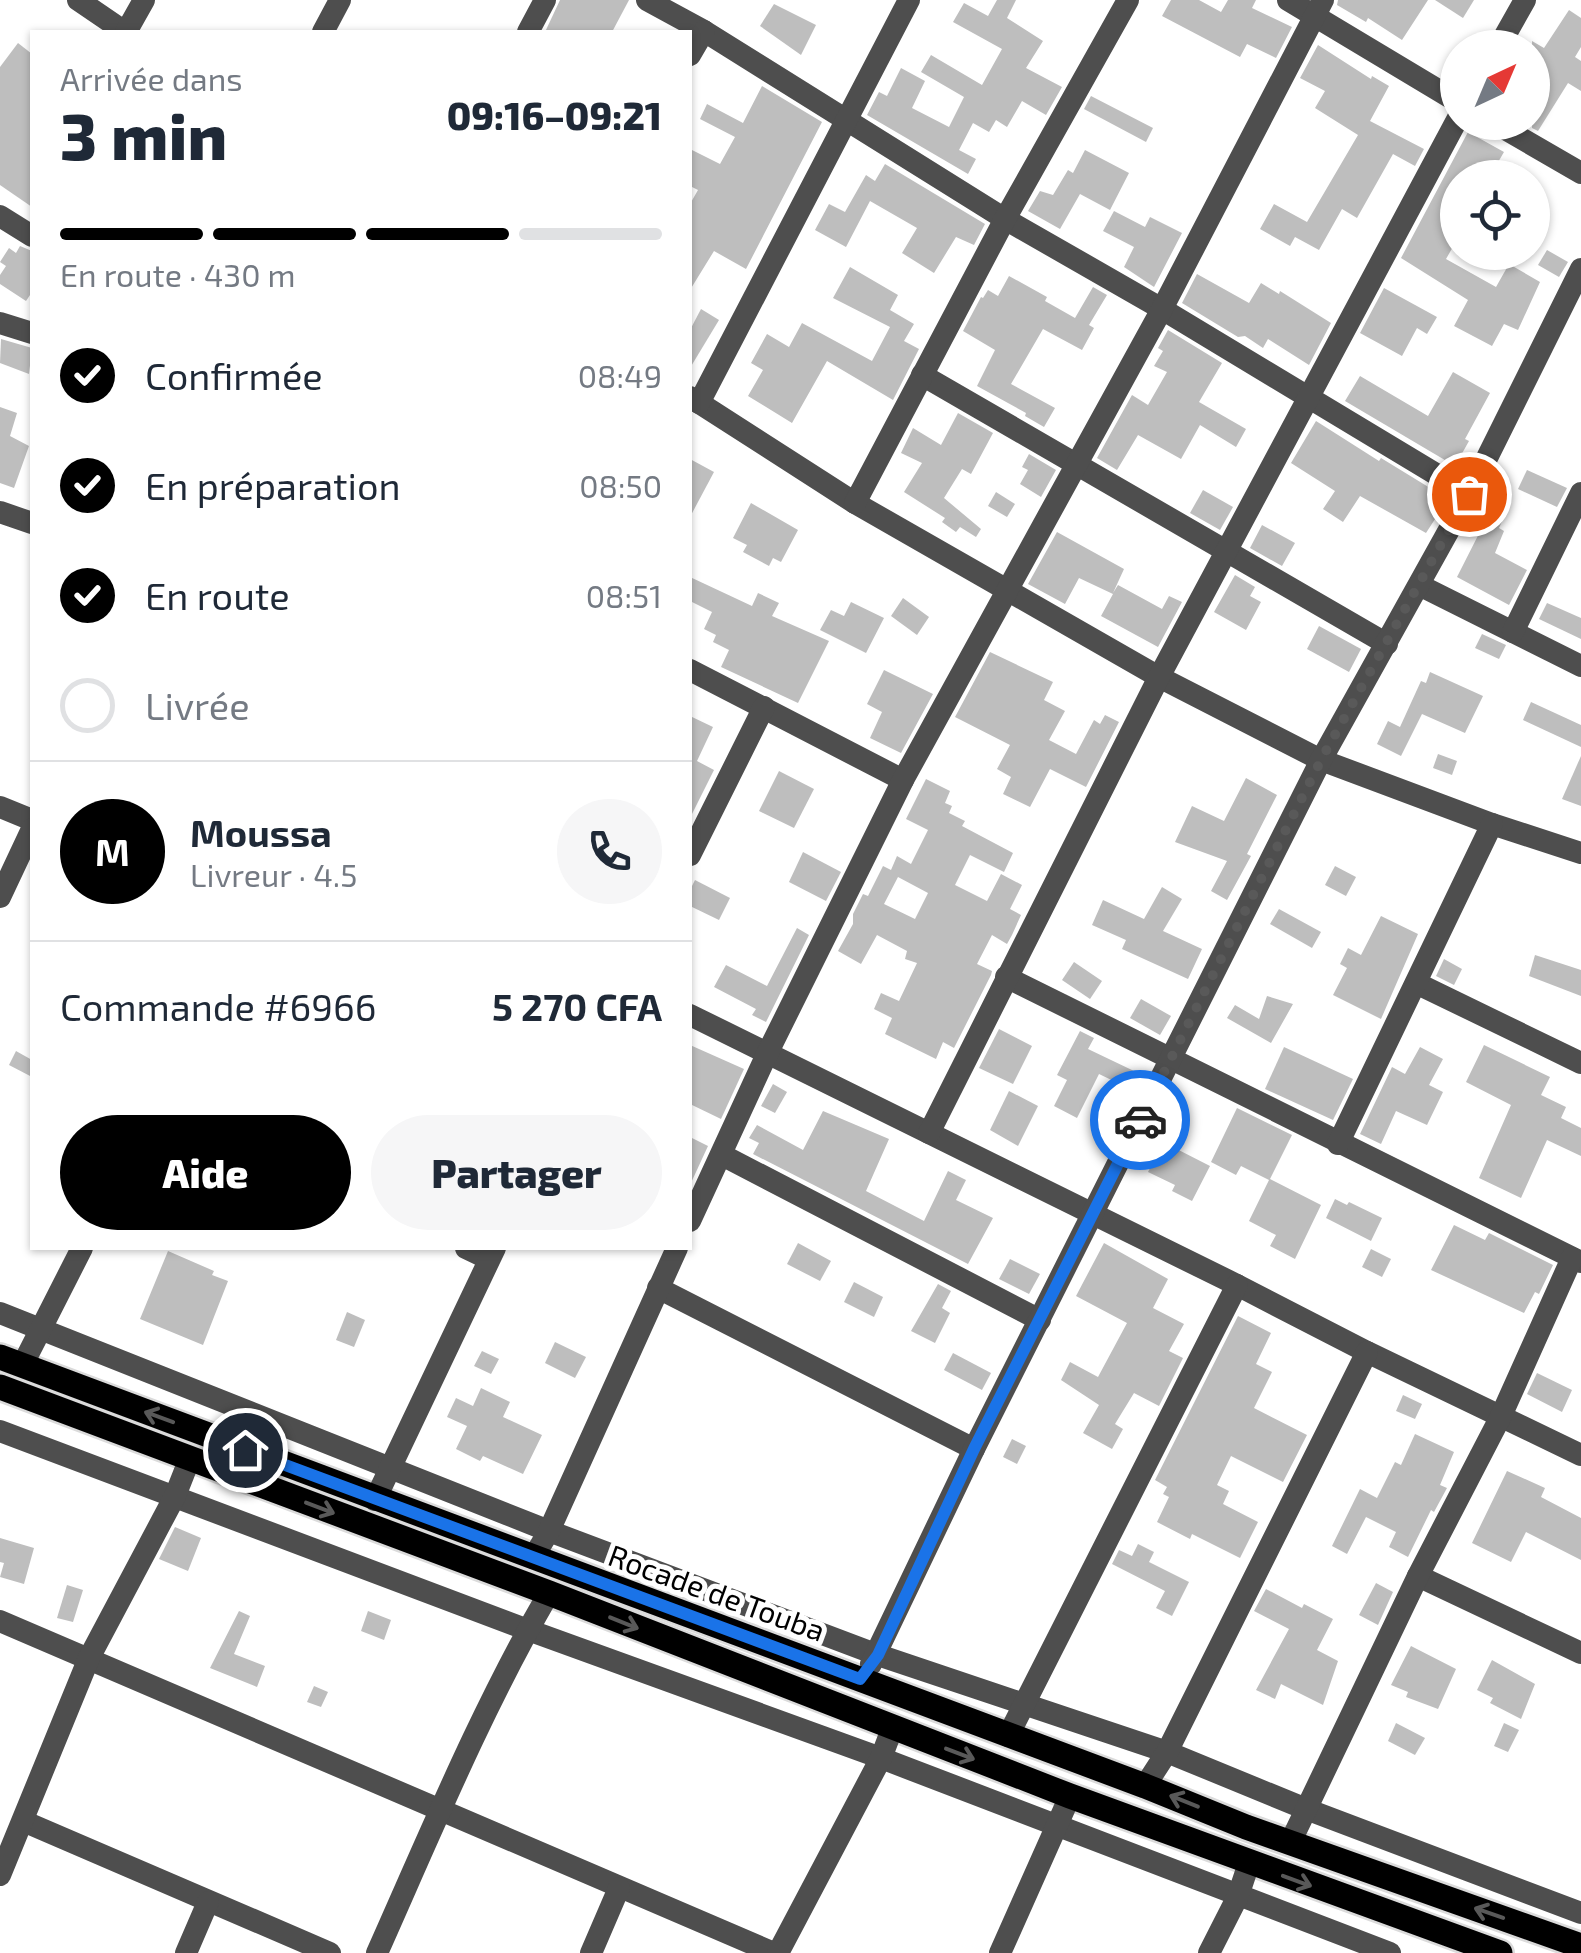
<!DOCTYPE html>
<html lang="fr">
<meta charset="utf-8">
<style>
body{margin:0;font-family:"Exo 2",sans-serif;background:#f6f6f7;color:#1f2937;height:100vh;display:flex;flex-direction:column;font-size:38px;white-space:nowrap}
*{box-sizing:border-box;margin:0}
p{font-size:32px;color:#747a83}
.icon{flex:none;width:55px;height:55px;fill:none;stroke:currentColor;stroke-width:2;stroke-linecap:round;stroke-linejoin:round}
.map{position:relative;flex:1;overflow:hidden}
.sheet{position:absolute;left:30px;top:30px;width:662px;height:1220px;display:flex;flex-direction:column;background:#fff;border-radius:0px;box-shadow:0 2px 8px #0004}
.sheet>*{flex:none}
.needle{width:65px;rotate:44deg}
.buttons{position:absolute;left:1440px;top:30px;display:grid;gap:20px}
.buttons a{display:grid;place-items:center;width:110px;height:110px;border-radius:50%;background:#fff;box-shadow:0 2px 8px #0004;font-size:50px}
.pin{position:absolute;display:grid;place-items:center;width:85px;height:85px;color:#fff;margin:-42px;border:5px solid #fff;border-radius:50%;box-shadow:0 2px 10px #0007}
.courier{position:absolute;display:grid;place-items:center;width:100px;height:100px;margin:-50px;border:8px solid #1a73e8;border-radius:50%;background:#fff;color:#222;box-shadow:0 2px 12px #0007}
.headline em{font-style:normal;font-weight:800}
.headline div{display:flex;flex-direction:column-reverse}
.headline{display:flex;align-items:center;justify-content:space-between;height:170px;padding:0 30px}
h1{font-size:65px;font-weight:800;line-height:75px}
.bar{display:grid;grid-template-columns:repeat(4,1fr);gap:15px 10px;align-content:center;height:120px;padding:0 30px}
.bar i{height:12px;border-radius:8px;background:#e0e1e3}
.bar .selected{background:#000}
.bar p{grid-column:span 4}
.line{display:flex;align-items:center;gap:25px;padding:0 30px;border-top:2px solid #e0e1e3}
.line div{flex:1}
.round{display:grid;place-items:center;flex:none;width:105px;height:105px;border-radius:52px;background:#f6f6f7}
ol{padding:0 30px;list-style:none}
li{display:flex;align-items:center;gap:30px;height:110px}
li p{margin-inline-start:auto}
li .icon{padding:10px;border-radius:50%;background:#000;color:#fff;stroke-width:4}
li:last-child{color:#747a83}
li i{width:55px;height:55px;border:5px solid #e0e1e3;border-radius:50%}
.primary-button{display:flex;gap:20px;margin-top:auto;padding:20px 30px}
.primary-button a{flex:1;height:115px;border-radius:60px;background:#000;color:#fff;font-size:40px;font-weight:800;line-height:115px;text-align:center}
.primary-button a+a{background:#f6f6f7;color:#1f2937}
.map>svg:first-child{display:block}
</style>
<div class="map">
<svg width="1581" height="1953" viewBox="0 0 1581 1953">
<rect width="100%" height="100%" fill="#fff"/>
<g fill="#bebebe" fill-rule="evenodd">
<polygon points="560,0 629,0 612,32 545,32"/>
<polygon points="997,0 1016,0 1007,18 1043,41 1026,68 1062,87 1046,115 1022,101 1007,127 996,120 989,132 973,123 959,150 976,159 968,174 867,115 879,92 887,96 901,68 925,81 912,108 949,127 964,97 921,72 931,55 982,85 1002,49 953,22 964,3 988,16"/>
<polygon points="1171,0 1199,0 1221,12 1228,0 1256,0 1252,8 1292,27 1276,58 1247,44 1240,57 1162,16"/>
<polygon points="1338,0 1428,0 1402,40 1368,18 1366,22 1337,5"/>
<polygon points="1435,0 1474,0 1463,18"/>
<polygon points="774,4 816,25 801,55 760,26"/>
<polygon points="1569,10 1581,18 1581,47 1575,57 1581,61 1581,91 1568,83 1538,131 1532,128 1532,105 1545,85 1532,77 1532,41 1544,48"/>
<polygon points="18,43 32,54 32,207 0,185 0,67"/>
<polygon points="1318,45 1371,79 1372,76 1389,86 1370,121 1424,149 1415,166 1393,154 1357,218 1342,209 1319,250 1295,237 1290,246 1260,229 1274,204 1307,222 1358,135 1315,108 1325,91 1300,78"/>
<polygon points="762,86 822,122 746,269 714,251 690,290 690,204 698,190 690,186 690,149 720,164 735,137 700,119 707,104 743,123"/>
<polygon points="1091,96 1153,128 1146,142 1084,109"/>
<polygon points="1468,132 1504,152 1497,164 1522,178 1458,178 1458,192 1445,215 1458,222 1458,238 1446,259 1496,287 1509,264 1540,282 1518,330 1504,324 1492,346 1454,326 1468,300 1401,258"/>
<polygon points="1085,150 1129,173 1110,210 1080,194 1060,229 1028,211 1040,191 1053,195 1068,170 1073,173"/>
<polygon points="885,164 985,224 974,245 956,237 934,273 902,253 917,228 870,201 846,247 815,230 829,204 845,212 866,175 875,181"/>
<polygon points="1114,211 1145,227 1150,217 1182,233 1154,287 1124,267 1134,247 1103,231"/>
<polygon points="20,246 32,251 32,292 26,301 0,284 0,275 6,266 0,262 9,248 16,253"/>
<polygon points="1547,250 1568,262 1559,277 1538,265"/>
<polygon points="850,267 898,295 890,310 914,324 904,341 919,349 893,400 827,361 792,423 748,396 763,370 751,363 767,334 789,347 802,323 872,361 890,327 833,298"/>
<polygon points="1197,274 1249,303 1261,283 1279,294 1280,291 1331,323 1309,365 1268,339 1263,348 1245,336 1238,337 1182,303"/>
<polygon points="1009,276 1047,297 1045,301 1075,318 1093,287 1107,295 1089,325 1094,328 1082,350 1043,329 1011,384 1055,408 1044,427 1025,416 1026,413 977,386 995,350 963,331 981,297 983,298 988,290 998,296"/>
<polygon points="1384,288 1437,317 1427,334 1417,328 1402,356 1360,333"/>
<polygon points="701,309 719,320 690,368 690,330"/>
<polygon points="1168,330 1222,363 1199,402 1246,429 1236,447 1200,425 1181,459 1138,435 1117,470 1097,458 1132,395 1148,405 1167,372 1154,366 1163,351 1158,348"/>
<polygon points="1,339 32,348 29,374 0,363"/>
<polygon points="1453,372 1490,393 1465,439 1469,441 1455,466 1345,401 1360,376 1428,416"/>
<polygon points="0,407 17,413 10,436 29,446 14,488 0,483"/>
<polygon points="958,413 993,433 971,474 962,469 944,498 981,529 976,537 960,527 956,532 942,522 945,518 904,492 922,463 901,453 913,428 941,445"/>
<polygon points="1316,421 1379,461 1381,458 1448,499 1426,533 1360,496 1343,522 1323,509 1335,491 1291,463"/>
<polygon points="1029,454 1056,470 1041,497 1020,484 1028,470 1022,467"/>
<polygon points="690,459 714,472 690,517"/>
<polygon points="1527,470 1567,488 1557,507 1518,489"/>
<polygon points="1203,490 1233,507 1220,530 1190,513"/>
<polygon points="996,492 1015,504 1007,517 988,506"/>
<polygon points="1496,500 1509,506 1499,528 1504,531 1495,553 1527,570 1509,605 1457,577"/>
<polygon points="751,503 798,530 781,562 773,558 769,566 743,552 747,545 733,538"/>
<polygon points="1262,525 1295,543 1282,566 1250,548"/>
<polygon points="1057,532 1124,569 1113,593 1118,585 1162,609 1169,596 1182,602 1158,647 1101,616 1113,594 1079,578 1065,604 1028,584"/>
<polygon points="1235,575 1255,587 1250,596 1261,602 1246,630 1214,612"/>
<polygon points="690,577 752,606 758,593 779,603 772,616 829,641 798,703 721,667 729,650 713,642 716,635 704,629 712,612 690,601"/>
<polygon points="903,598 929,617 917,635 891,616"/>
<polygon points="851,602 884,618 866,653 820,630 831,610 844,616"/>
<polygon points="1547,603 1581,618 1581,639 1539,619"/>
<polygon points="1319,626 1361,649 1349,672 1307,649"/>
<polygon points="1482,634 1506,645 1499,659 1475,648"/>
<polygon points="990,652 1053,682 1044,700 1065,711 1049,740 1076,754 1094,720 1100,724 1105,715 1119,722 1086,787 1050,769 1030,807 1003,794 1011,777 997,769 1010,745 955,717"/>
<polygon points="884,670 933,694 901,753 870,738 882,712 867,704"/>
<polygon points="1430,672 1483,696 1465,733 1422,714 1401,756 1377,744 1388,721 1400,727 1421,681 1426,683"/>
<polygon points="1531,702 1581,725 1581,747 1523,720"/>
<polygon points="690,716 713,727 697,761 714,770 690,818"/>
<polygon points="1438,754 1457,761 1452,775 1433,768"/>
<polygon points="1581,756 1581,806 1562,799"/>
<polygon points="779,771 814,789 794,828 759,811"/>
<polygon points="1246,778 1277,795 1247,854 1251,856 1227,900 1211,891 1227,861 1175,842 1192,806 1224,821"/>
<path d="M 926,779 L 950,791 L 945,803 L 952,806 L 949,813 L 965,821 L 962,826 L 1013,853 L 1004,872 L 970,855 L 955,885 L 987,901 L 1001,874 L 1022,885 L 1010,909 L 1021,915 L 1012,935 L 1007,944 L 992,935 L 977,964 L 992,971 L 991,975 L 954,1048 L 943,1042 L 936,1059 L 885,1034 L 892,1018 L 874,1009 L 881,993 L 899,1001 L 917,963 L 905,959 L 907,951 L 877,935 L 861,964 L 838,951 L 853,924 L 853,914 L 863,894 L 868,896 L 883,866 L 891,870 L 897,856 L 911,864 L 928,830 L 906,819 ZM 898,877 L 928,893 L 915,919 L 884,904 Z"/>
<polygon points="803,852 841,872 826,901 789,882"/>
<polygon points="1335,866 1356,877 1346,896 1325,885"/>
<polygon points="695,880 730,898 719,920 690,906 690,890"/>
<polygon points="1162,887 1182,899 1163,931 1202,949 1188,979 1122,949 1126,940 1092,925 1103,900 1144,919"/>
<polygon points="1279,909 1321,932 1312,948 1270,924"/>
<polygon points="1381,916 1418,934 1381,1019 1333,995 1347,968 1340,964 1348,948 1361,955"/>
<polygon points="797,928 809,935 766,1022 752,1015 756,1009 714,987 726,965 767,986"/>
<polygon points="1535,955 1581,970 1581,996 1529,976"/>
<polygon points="1444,959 1462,969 1454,985 1436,976"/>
<polygon points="1074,962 1102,981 1090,999 1062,980"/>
<polygon points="1267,996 1293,1004 1271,1043 1227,1018 1235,1005 1259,1019"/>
<polygon points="1141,999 1171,1016 1160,1035 1130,1018"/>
<polygon points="999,1029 1032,1046 1013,1084 979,1068"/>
<polygon points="1080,1031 1094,1038 1088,1049 1134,1071 1126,1087 1099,1074 1077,1118 1054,1106 1067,1080 1057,1075"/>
<polygon points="690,1045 744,1069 721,1119 690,1104"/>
<polygon points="1484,1045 1550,1077 1541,1095 1566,1107 1561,1118 1581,1128 1581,1156 1547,1140 1521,1198 1479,1178 1511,1105 1466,1082"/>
<polygon points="1284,1047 1353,1079 1333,1120 1265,1089"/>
<polygon points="1420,1047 1443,1059 1429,1085 1443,1092 1427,1125 1396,1111 1381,1144 1360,1134 1392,1067 1405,1074"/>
<polygon points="16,1051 32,1060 32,1077 9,1065"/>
<polygon points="773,1084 787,1092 775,1113 761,1106"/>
<polygon points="1009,1091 1038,1106 1018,1146 990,1130"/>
<polygon points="1237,1108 1292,1135 1270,1179 1321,1205 1295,1259 1270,1246 1276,1235 1249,1221 1269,1180 1241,1166 1236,1175 1211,1162"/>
<polygon points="823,1111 889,1139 866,1191 924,1221 948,1171 966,1180 956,1200 993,1218 968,1264 753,1154 759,1143 749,1138 757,1125 803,1150"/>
<polygon points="690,1137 708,1146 690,1185"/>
<polygon points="1163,1142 1210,1166 1192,1201 1172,1191 1175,1185 1148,1172"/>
<polygon points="1335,1199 1347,1205 1349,1202 1382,1218 1371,1241 1326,1218"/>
<polygon points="1454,1225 1485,1240 1489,1233 1553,1265 1539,1294 1535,1292 1524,1313 1431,1270"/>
<polygon points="798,1243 831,1261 820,1281 787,1264"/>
<polygon points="1104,1243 1168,1279 1153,1308 1184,1324 1169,1351 1183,1358 1159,1406 1134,1393 1115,1424 1123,1429 1112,1449 1083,1433 1099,1405 1061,1380 1070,1362 1098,1377 1127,1323 1076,1296"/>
<polygon points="1371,1249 1391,1259 1382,1277 1362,1267"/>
<polygon points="168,1251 214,1271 212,1275 228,1281 203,1345 140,1319"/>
<polygon points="1010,1259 1040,1274 1029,1294 999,1279"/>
<polygon points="854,1282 883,1297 874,1317 844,1302"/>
<polygon points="938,1284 951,1291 942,1308 950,1313 935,1343 911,1331"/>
<polygon points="347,1312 365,1320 354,1347 336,1340"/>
<polygon points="1238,1316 1271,1333 1256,1364 1272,1372 1254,1408 1307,1435 1283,1482 1231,1456 1217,1485 1229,1491 1223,1504 1258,1522 1240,1558 1192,1534 1190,1539 1157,1522 1169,1497 1163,1494 1167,1487 1155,1480"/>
<polygon points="555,1342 586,1357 575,1378 545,1363"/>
<polygon points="482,1351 499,1359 491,1374 474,1366"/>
<polygon points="953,1353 991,1373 982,1390 944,1370"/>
<polygon points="1537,1373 1572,1390 1562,1412 1527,1394"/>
<polygon points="481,1388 510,1402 503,1417 542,1435 523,1474 483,1456 480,1461 456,1449 467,1426 447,1417 456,1398 473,1406"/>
<polygon points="1403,1395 1422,1404 1415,1419 1396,1411"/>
<polygon points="1415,1434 1454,1452 1440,1485 1447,1488 1434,1512 1431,1510 1408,1557 1389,1547 1396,1532 1366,1517 1347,1554 1332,1546 1360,1489 1377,1498 1395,1462 1401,1465"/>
<polygon points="1012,1439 1026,1446 1017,1464 1003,1457"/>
<polygon points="1507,1471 1545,1488 1541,1497 1581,1518 1581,1560 1526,1532 1511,1562 1472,1543"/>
<polygon points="175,1527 201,1538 188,1571 159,1559"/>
<polygon points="0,1538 34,1548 24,1584 0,1577 4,1563 0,1562"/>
<polygon points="1138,1544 1154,1552 1149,1562 1189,1582 1172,1616 1156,1608 1165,1591 1112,1564 1119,1550 1132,1556"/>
<polygon points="1376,1583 1393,1592 1378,1625 1359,1615"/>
<polygon points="67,1585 83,1590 73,1622 57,1618"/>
<polygon points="1266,1589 1302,1608 1304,1604 1333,1619 1317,1650 1338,1661 1323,1705 1281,1684 1275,1699 1256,1690 1289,1629 1254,1611"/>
<polygon points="239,1611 250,1616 234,1654 265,1666 257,1687 210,1668"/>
<polygon points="368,1611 391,1620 384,1640 361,1631"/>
<polygon points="1411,1646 1456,1669 1438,1709 1406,1697 1408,1692 1391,1685"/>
<polygon points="1492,1660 1535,1684 1521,1719 1490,1703 1493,1698 1477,1690"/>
<polygon points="314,1686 328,1692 321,1707 307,1702"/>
<polygon points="1396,1723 1425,1738 1415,1755 1388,1741"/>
<polygon points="1504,1723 1519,1730 1508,1752 1494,1746"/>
</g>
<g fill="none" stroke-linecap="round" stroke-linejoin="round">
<defs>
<g id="major">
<polyline points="0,1357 1145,1786 1246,1827 1581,1946"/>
<polyline points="0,1387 549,1593 1070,1796 1500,1953"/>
</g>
</defs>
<use href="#major" stroke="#dbdbdb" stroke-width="30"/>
<g stroke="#4e4e4e" stroke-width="22">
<polyline points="78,0 125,32"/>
<polyline points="647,0 704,31 1005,219 1162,309 1469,494"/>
<polyline points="1288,0 1458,102"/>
<polyline points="126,32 144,0"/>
<polyline points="323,32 340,0"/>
<polyline points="528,32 545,0"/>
<polyline points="1498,48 1525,0"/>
<polyline points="690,55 704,31"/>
<polyline points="1493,122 1581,173"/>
<polyline points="0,216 32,236"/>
<polyline points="0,323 32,333"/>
<polyline points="922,375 1387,644"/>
<polyline points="690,397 855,503 1159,677 1321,760 1492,824 1581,853"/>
<polyline points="699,403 909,0"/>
<polyline points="855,503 1005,219 1128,0"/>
<polyline points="0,512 32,523"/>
<polyline points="1421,586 1581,666"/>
<polyline points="1513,632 1581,493"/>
<polyline points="690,670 903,780"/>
<polyline points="0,807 32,820"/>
<polyline points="690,855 764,707"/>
<polyline points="0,897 32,829"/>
<polyline points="1006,977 1581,1262"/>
<polyline points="1416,983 1581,1063"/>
<polyline points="690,1015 1237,1285 1367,1352 1581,1455"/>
<polyline points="929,1133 1159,677 1458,118"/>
<polyline points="1338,1144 1492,824"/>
<polyline points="722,1155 1040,1320"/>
<polyline points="690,1221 767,1054 903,780 1162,309 1323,0"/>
<polyline points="466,1248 489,1259"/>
<polyline points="658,1288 974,1449"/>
<polyline points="0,1313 549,1531 878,1655 1167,1752 1306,1809 1581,1913"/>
<polyline points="22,1366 82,1248"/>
<polyline points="0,1431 528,1630 881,1758 1390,1953"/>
<polyline points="375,1500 495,1248"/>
<polyline points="533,1558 549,1531 677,1248"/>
<polyline points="1418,1576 1581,1653"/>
<polyline points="0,1621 774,1953"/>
<polyline points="871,1664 974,1449 1321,760 1469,494 1581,269"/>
<polyline points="1008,1736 1237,1285"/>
<polyline points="1145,1786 1167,1752 1367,1352"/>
<polyline points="23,1821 330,1953"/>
<polyline points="1290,1843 1418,1576 1501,1416 1572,1258"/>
<polyline points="0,1875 89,1658 175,1496 190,1458"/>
<polyline points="186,1953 208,1902"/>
<path d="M 377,1953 C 431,1832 482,1708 549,1593"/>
<polyline points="591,1953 619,1888"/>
<polyline points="778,1953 881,1758 892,1729"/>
<polyline points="1000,1953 1070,1796"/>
<polyline points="1209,1953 1238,1896 1249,1863"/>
</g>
<use href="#major" stroke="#000" stroke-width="25"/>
</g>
<defs><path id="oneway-shaft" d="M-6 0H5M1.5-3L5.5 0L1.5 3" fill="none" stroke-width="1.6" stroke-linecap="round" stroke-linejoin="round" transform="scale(2.5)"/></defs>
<g stroke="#595959">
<use href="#oneway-shaft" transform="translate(159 1417) rotate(-160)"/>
<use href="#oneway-shaft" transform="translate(320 1508) rotate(21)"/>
<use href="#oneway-shaft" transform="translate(624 1623) rotate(22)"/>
<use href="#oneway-shaft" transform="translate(960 1754) rotate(21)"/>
<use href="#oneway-shaft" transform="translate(1184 1801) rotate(-158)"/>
<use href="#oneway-shaft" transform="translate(1297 1881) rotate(20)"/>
<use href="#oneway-shaft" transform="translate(1489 1913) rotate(-161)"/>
</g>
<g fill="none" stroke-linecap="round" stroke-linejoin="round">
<polyline stroke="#595959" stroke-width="10" stroke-dasharray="0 18" points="1140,1120 1321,760 1469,494"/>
<polyline stroke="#1a73e8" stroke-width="12" points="245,1450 860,1679 878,1655 974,1449 1140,1120"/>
</g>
<g text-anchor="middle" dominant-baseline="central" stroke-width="10" stroke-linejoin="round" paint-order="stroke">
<g font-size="30" fill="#000" stroke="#fff">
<text transform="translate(717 1592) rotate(20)">Rocade de Touba</text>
</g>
</g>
</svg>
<div class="buttons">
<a><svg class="needle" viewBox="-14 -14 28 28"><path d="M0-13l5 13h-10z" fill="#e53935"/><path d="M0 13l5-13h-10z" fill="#747a83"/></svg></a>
<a><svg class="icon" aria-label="locate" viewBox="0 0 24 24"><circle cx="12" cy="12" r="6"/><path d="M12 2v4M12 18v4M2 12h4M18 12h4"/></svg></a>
</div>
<div class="pin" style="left:1469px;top:494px;background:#ea580c"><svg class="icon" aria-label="bag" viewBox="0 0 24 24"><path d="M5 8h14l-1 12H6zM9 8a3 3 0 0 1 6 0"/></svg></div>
<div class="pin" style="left:245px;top:1450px;background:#1f2937"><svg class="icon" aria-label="home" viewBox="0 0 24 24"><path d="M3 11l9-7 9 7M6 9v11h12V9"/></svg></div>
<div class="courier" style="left:1140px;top:1120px"><svg class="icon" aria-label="car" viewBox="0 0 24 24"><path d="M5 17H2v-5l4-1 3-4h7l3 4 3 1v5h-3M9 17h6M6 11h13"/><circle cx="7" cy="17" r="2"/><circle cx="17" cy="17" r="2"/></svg></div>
<section class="sheet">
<div class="headline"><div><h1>3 min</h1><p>Arrivée dans</p></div><em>09:16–09:21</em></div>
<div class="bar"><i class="selected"></i><i class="selected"></i><i class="selected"></i><i></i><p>En route · 430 m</p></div>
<ol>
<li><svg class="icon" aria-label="check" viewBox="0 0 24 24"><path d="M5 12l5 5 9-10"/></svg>Confirmée<p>08:49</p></li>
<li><svg class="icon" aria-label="check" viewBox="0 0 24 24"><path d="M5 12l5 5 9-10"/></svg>En préparation<p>08:50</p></li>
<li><svg class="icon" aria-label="check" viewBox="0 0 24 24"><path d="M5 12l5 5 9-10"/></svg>En route<p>08:51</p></li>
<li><i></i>Livrée</li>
</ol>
<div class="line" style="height:180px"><b class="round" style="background:#000;color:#fff">M</b><div><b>Moussa</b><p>Livreur · 4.5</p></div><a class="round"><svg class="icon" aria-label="phone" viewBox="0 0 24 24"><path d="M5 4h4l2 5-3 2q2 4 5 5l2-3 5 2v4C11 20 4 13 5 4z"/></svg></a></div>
<div class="line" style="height:130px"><div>Commande #6966</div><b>5 270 CFA</b></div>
<div class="primary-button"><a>Aide</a><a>Partager</a></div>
</section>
</div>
